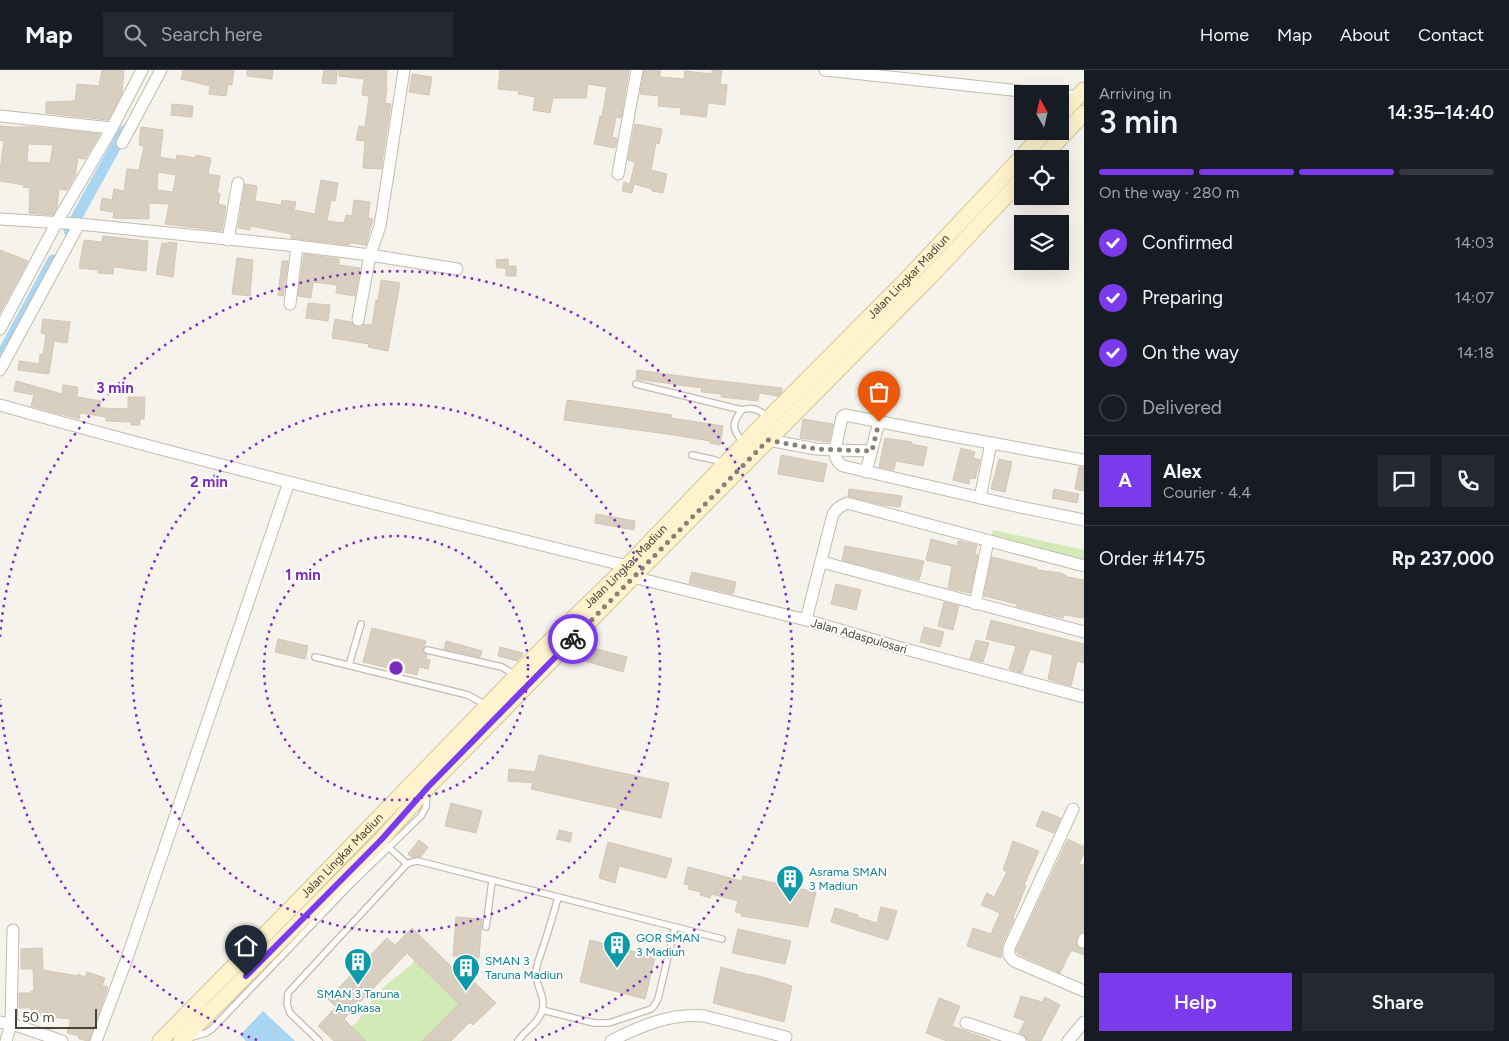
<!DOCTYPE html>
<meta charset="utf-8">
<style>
body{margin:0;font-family:Figtree,sans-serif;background:#242831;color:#f1f3f6;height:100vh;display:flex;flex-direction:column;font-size:19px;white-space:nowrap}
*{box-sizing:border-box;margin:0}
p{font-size:16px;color:#9ea1a6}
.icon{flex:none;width:28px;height:28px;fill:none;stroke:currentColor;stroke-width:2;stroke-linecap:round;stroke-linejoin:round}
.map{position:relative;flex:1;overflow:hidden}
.panel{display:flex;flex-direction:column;background:#171b24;width:425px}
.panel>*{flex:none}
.needle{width:32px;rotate:352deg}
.buttons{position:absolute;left:1014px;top:15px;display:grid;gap:10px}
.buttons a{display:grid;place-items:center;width:55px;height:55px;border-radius:0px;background:#171b24;box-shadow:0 5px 20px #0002;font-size:25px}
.scale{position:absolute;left:15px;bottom:12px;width:82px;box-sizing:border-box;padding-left:5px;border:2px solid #4b4439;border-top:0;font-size:14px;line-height:18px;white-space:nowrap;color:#4b4439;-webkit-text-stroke:4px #fff;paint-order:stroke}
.pin{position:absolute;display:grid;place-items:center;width:42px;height:42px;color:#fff;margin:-51px -21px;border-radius:50% 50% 50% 0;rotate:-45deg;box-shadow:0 0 5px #0007}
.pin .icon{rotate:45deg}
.courier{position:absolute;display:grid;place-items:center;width:50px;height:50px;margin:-25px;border:4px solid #7c3aed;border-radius:50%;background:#fff;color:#222;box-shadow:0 1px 6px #0007}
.head em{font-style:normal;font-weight:600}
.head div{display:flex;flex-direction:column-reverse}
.head{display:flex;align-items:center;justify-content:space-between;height:85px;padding:0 15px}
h1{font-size:32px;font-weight:600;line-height:38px}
.bar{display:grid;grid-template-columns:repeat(4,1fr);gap:8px 5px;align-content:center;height:60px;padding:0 15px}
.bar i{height:6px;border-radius:4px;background:#363941}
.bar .selected{background:#7c3aed}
.bar p{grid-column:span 4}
.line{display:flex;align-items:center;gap:12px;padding:0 15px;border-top:1px solid #363941}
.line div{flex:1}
.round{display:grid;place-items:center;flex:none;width:52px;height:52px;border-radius:0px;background:#242831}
ol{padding:0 15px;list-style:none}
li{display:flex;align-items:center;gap:15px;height:55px}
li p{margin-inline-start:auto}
li .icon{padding:5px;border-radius:50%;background:#7c3aed;color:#fff;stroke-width:4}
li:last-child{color:#9ea1a6}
li i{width:28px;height:28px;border:2px solid #363941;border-radius:50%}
.action{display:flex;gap:10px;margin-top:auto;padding:10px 15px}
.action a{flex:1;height:58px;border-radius:0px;background:#7c3aed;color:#fff;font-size:20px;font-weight:600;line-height:58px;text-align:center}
.action a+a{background:#242831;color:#f1f3f6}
header{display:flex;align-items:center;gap:30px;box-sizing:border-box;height:70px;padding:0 25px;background:#171b24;border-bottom:1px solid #363941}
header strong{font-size:24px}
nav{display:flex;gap:28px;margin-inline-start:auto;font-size:18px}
.search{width:350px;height:45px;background:#242831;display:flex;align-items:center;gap:12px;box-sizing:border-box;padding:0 18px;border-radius:0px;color:#9ea1a6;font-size:19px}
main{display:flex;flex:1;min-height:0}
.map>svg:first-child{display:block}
</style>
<header>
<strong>Map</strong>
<div class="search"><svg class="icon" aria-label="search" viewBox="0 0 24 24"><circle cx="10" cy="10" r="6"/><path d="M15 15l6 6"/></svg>Search here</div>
<nav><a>Home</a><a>Map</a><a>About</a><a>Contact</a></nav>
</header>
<main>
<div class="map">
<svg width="1084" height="971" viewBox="0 0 1084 971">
<rect width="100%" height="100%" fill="#f6f3ec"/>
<g fill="#d2eab5">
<polygon points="993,460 1084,480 1084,493 991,469"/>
<polygon points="414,890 459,934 422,971 366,971 351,957 357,952 378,922 412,894"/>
</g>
<polygon fill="#a9d4f2" points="263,941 295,971 246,971 240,965"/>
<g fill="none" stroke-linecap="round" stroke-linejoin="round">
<g stroke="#a9d4f2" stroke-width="11">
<polyline points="69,161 124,61"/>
<polyline points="0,288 53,190"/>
</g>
</g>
<g fill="#d8cfc1" stroke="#d3c7b4" fill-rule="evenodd">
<polygon points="102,0 124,0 122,23 108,50 46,43 46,32 75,31 77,14 99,16"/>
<polygon points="183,0 234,0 232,15 228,14 226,26 209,24 210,16 181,9"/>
<polygon points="247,0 273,0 272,9 247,6"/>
<polygon points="324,0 337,0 336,14 322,13"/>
<polygon points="339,0 387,0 386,17 387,17 385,33 391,34 381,99 363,98 365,71 356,70 359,56 365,57 369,26 362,25 364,9 339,6"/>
<polygon points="500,0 629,0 621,48 616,47 612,67 617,68 615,78 594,74 600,46 602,47 607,17 588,14 586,28 553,28 550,43 533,40 535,27 518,24 519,21 498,19"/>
<polygon points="644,0 660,0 660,7 684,9 685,1 712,4 712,0 722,1 720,14 727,15 725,35 708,33 706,47 680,44 681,38 658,36 659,26 640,24"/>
<polygon points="412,4 432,7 429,25 409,22"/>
<polygon points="172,34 193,36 192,47 171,45"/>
<polygon points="635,54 662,59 659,74 656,73 651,100 667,104 663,123 652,121 652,119 634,114 632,123 622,121 624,112 630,114 635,92 628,90"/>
<path d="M 0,56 L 14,57 L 32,57 L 100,64 L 85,89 L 78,88 L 75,106 L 67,120 L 59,119 L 57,138 L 53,145 L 29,143 L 30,118 L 23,117 L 24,115 L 0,111 L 0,101 L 4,71 L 0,70 ZM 28,74 L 53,75 L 50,93 L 27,92 Z"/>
<path d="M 141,57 L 163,60 L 160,87 L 176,90 L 177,85 L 195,88 L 196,85 L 211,88 L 208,104 L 220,106 L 217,123 L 220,124 L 218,134 L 226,136 L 222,161 L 165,154 L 169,134 L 149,133 L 149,149 L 113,148 L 114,142 L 100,140 L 102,128 L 112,130 L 114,119 L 124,121 L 127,99 L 139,100 L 144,76 L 139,75 ZM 158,102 L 176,105 L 173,122 L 157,120 Z"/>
<polygon points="321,110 338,113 335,131 331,130 327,151 344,153 346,145 352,146 354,130 370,132 368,148 373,149 366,175 350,173 349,175 291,168 291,164 251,156 250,160 238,158 245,114 257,116 255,131 281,135 282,130 296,132 294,140 315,144"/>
<polygon points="103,166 148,171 146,201 114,197 113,204 98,203 98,200 79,198 84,170 102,172"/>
<polygon points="168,172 177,173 173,207 156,204 162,173 168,174"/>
<polygon points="0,180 28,191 0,243"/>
<polygon points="304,184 339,189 339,195 360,198 355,226 336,223 337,215 313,212 311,228 298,226"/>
<polygon points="237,188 253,190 250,226 232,224"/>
<polygon points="508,189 508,196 516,196 516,206 506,206 506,198 497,198 496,190"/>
<polygon points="282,191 288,191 283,226 278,225"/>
<polygon points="381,210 400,213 388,281 368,277 369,274 332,268 335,249 351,252 353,255 357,257 361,257 364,254 372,255 376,230 378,231"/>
<polygon points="308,233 330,235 328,251 306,248"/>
<polygon points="43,249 70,252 67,273 54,271 49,304 18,300 19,291 39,294 40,284 43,285 46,264 41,263"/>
<polygon points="637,300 703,309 782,318 782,322 778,326 759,323 758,331 721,327 721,324 701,322 702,318 636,309"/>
<polygon points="16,311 62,324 63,315 78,317 77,327 101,331 100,338 128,339 128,327 145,327 144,349 140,349 140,355 131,355 131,352 106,351 106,347 80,343 79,349 31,336 34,325 14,321"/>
<polygon points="567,330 672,345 671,348 723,356 720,375 710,373 710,371 674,365 564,350"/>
<polygon points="803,349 833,354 829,372 800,368"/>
<polygon points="885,368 912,372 911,374 927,377 923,396 896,391 894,400 879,397"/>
<polygon points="961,378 975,382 973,388 980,390 975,409 970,408 969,414 953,410"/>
<polygon points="781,385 827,394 823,412 778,404"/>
<polygon points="999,389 1012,392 1005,422 991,419"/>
<polygon points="1079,397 1084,397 1084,421 1075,419"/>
<polygon points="849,419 902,426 900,437 883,435 848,426"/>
<polygon points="1054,419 1079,424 1077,433 1052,428"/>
<polygon points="596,444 635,451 634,460 595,453"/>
<polygon points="931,469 957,476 958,471 977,475 975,484 978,485 970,523 948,518 952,496 926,490"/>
<polygon points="845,476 924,491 919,510 842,490"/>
<polygon points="992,487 1037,498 1037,500 1061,503 1067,506 1067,507 1084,510 1084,548 1064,545 1063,548 1054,546 1016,536 1017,534 984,526"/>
<polygon points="692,502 736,512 733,524 689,513"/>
<polygon points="836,514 861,520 856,540 831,534"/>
<polygon points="944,532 959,536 953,560 938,556"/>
<polygon points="991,550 1084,574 1084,593 1077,591 1071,616 1048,609 1053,585 1030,579 1022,603 1009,599 1016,576 986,569"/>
<polygon points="924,557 944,562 940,577 920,572"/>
<polygon points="372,558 426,571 422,581 423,584 427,585 426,589 430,590 428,599 419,597 417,605 363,592"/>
<polygon points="278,569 308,576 305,589 275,582"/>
<polygon points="976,570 989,573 983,592 970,589"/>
<polygon points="446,571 482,581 480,587 444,579"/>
<polygon points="582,575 627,587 623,602 578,589"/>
<polygon points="500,577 523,583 522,586 517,591 498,586"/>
<polygon points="539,685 669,713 661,748 531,719 533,713 508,711 509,699 535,702"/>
<polygon points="451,733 482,741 476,763 445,756"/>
<polygon points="1042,741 1061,748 1054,763 1036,756"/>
<polygon points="559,760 572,763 570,772 556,769"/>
<polygon points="1068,769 1084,777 1084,783 1079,794 1084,795 1084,862 1079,864 1076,873 1078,877 1084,879 1084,885 1071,880 1060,903 1018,884 1016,880"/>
<polygon points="419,770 428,777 421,787 412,787 408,784"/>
<polygon points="1013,771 1039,781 1024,815 1026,816 1013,848 1014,849 1002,875 1001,888 967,876 973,858 991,864 1000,843 981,835 987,823 994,827 1007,802 1003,800"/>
<polygon points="608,772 672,789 666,808 619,796 615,813 599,808"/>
<polygon points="688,797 742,811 743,806 816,822 808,857 741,846 741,843 735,842 738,831 711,824 710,828 700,825 701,822 688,819 689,815 684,814"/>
<polygon points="881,837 897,841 888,870 831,852 835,838 858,845 857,847 877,853"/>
<polygon points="456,847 482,849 479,888 453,886"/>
<polygon points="412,858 466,911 470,908 496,933 473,955 470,952 451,971 422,971 459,934 407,883 344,949 366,971 334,971 318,956 336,937 328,929 354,902 346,895 356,885 364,892 387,868 395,875"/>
<polygon points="738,859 791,871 785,894 732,883"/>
<polygon points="590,870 655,887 645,929 580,912"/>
<polygon points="42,878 43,900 78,906 78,904 85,907 87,902 105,908 102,916 108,917 89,971 79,969 79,966 67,963 71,949 30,945 31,938 19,938 19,923 31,923 31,921 34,921 33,899 21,899 21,879"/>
<polygon points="721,897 750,905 750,904 766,908 792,916 784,952 713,933"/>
<polygon points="1021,926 1042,932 1045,927 1060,935 1041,971 1030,971 1027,970 1025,966 1019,963 1025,951 1014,947"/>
<polygon points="939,928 960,936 952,956 990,970 990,971 947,971 926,963"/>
</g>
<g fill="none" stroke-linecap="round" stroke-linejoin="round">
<defs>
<g id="service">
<polyline points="636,314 742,340"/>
<path d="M 744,374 C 733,360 730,355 742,340 C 752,336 759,340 768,347"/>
<polyline points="692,385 715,390 723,394"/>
<polyline points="427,580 502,597 515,605"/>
<polyline points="315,587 468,625 486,635"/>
<polyline points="349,595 361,554"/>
<polyline points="407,794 412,792 418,791 722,869"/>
<polyline points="486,857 492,811"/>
<polyline points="542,940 594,953 609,953 651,939 654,936 658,929 675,857"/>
<polyline points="192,967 206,963 212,959 348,817 421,746 426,737 427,724"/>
<polyline points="319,971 290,943 287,934 288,923 407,794 386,775"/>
<path d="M 518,971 C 525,960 538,954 542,941 C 546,926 536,917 536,903 C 536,895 540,887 542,880 C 548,863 553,845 558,828"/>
</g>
<g id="minor">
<polyline points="825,0 1048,24"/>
<polyline points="1060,25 1078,27"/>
<polyline points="0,46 112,58"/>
<polyline points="122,73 161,0"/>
<polyline points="618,104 637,0"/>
<polyline points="0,149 79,154 297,176 370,185 457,199"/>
<polyline points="228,170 238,113"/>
<polyline points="290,234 297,176"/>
<polyline points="358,250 370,185 380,156 404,0"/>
<polyline points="0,259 57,152 112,58 142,0"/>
<polyline points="0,300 79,154"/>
<path d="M 0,335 C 207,394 418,444 627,496"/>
<polyline points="768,370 816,379 835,380 842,347 845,345 958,367 1084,390"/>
<path d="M 871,381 L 835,380 C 835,388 837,392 843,396 L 1011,435 L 1084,450"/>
<polyline points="866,402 879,352"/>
<polyline points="980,428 991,373"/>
<polyline points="822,492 1084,562"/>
<polyline points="633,507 806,550 898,577 1084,627"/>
<polyline points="975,534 988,471"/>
<polyline points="806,550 833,444 838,438 847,433 1084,496"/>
<polyline points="1073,739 1009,878 1009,885 1014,891 1084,921"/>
<polyline points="1083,872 1084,869"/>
<polyline points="0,952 18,956 62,971"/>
<polyline points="966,953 1020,971"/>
<polyline points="6,971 11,954 13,860"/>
<polyline points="96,971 126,891 289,412"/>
<path d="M 611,971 C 640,956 671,943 704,946 L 786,967"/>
<polyline points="1068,971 1084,952"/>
</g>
<g id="secondary">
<polyline points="1060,46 1084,20"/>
<polyline points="1041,89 1084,43"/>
<path id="s1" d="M 160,971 L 296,833 L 551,570 L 627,496 L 769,348 L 906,210 L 1046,61"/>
<polyline points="181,971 381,770 428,717 633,507 930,207 1022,109"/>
</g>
</defs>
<use href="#service" stroke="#c2bbae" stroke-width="8"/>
<use href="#minor" stroke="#c2bbae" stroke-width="13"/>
<use href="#secondary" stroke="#d6c79b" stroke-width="17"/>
<use href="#service" stroke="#fff" stroke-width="5.5"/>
<use href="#minor" stroke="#fff" stroke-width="11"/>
<use href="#secondary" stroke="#fff3cd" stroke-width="15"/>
</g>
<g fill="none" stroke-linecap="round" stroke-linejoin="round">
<polyline stroke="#878178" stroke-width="5" stroke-dasharray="0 9" points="573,569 768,370 816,379 872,381 879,352"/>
<polyline stroke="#7c3aed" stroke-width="6" points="246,906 381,770 428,717 573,569"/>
</g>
<g fill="none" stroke="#7b2cbf" stroke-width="2.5" stroke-dasharray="2.5 5">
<circle cx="396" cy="598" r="132"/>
<circle cx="396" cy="598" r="264"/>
<path d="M257 970A397 397 0 0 1 0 629M0 567A397 397 0 1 1 535 970"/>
</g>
<defs>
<symbol id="building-pin" viewBox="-11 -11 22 30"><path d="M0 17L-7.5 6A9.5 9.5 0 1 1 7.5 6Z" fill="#0f9aa8" stroke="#fff"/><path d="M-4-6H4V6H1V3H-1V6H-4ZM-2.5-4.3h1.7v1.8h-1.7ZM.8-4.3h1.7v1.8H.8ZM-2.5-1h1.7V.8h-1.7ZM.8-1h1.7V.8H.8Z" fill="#fff"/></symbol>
</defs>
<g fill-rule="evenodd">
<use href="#building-pin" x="774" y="793" width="32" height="43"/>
<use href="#building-pin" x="601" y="859" width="32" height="43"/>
<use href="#building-pin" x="342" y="876" width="32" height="43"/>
<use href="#building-pin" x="450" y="882" width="32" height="43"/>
</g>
<g text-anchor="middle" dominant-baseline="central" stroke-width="4" stroke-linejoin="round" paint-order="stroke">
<g font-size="12" fill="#4b4439" stroke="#fff">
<text stroke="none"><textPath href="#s1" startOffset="1070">Jalan Lingkar Madiun</textPath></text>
<text stroke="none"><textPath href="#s1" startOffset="665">Jalan Lingkar Madiun</textPath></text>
<text transform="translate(859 566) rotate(16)">Jalan Adaspulosari</text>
<text stroke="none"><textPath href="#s1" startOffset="260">Jalan Lingkar Madiun</textPath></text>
</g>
<g font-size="12" fill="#0d838f" stroke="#fff" text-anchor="start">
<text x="809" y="802">Asrama SMAN<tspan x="809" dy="14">3 Madiun</tspan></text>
<text x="636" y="868">GOR SMAN<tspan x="636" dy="14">3 Madiun</tspan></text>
<text x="485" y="891">SMAN 3<tspan x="485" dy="14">Taruna Madiun</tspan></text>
<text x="358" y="924" text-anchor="middle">SMAN 3 Taruna<tspan x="358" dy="14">Angkasa</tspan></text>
</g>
</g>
<circle cx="396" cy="598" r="8" fill="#7b2cbf" stroke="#fff" stroke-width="2.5"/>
<g font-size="15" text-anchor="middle" font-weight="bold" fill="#7b2cbf" stroke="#fff" stroke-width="4" stroke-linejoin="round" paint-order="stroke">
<text x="115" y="323">3 min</text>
<text x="209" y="417">2 min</text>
<text x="303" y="510">1 min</text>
</g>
</svg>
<div class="buttons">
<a><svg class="needle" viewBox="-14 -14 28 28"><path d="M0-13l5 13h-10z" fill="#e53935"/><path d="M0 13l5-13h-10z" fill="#9ea1a6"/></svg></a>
<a><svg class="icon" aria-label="locate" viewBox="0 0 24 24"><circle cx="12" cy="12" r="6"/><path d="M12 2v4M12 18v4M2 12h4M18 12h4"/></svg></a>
<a><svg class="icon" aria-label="layers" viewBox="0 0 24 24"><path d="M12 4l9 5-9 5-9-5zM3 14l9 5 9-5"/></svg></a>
</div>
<div class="scale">50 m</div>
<div class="pin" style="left:879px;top:352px;background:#ea580c"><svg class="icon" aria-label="bag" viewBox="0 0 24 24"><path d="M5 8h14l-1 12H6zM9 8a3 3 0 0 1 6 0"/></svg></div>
<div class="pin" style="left:246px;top:906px;background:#1f2937"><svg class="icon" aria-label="home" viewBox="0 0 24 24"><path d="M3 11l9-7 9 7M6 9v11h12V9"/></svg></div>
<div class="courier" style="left:573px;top:569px"><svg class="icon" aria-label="bike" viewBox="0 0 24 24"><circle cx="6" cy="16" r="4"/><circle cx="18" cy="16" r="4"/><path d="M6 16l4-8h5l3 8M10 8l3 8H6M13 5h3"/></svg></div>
</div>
<section class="panel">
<div class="head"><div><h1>3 min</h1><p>Arriving in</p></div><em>14:35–14:40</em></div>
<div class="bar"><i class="selected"></i><i class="selected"></i><i class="selected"></i><i></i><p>On the way · 280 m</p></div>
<ol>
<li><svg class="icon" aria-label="check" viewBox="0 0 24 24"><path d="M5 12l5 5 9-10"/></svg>Confirmed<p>14:03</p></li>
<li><svg class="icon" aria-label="check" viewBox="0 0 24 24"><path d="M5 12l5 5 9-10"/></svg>Preparing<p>14:07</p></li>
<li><svg class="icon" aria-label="check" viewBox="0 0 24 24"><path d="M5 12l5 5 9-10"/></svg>On the way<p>14:18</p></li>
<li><i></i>Delivered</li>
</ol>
<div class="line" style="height:90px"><b class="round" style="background:#7c3aed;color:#fff">A</b><div><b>Alex</b><p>Courier · 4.4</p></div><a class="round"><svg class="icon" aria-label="chat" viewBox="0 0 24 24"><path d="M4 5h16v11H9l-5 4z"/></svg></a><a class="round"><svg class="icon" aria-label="phone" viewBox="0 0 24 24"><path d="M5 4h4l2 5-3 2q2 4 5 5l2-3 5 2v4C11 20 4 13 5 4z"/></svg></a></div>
<div class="line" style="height:65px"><div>Order #1475</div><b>Rp 237,000</b></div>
<div class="action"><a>Help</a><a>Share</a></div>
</section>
</main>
